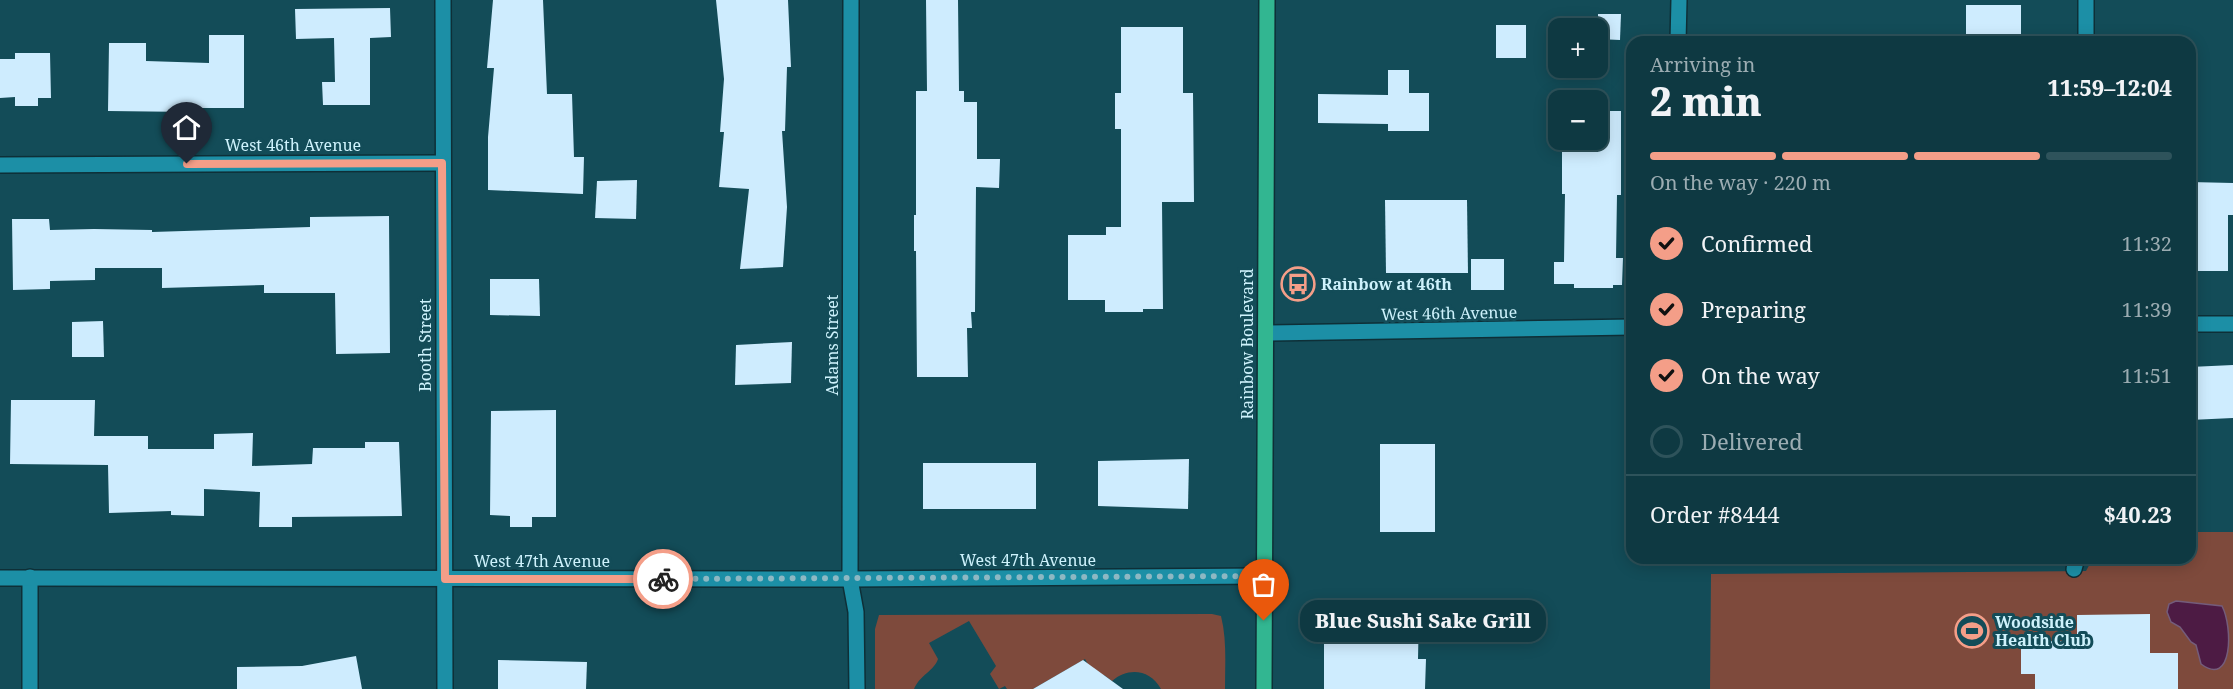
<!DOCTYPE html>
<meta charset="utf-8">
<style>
body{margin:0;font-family:"Noto Serif",serif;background:#174049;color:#f1f3f6;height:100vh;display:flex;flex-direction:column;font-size:22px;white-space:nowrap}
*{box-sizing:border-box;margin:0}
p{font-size:20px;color:#9bacb2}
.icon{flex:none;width:33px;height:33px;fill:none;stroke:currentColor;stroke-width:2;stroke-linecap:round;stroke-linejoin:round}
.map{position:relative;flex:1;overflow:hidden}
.details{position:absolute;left:1626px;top:36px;width:570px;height:528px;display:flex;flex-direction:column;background:#0e3942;border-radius:18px;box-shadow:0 3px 15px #0003,0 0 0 2px #2e535b}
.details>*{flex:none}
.controls{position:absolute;left:1548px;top:18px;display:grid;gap:12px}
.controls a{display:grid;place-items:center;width:60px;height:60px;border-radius:12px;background:#0e3942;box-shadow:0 3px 15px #0003,0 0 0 2px #2e535b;font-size:30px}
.pin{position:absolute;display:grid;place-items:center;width:51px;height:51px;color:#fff;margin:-62px -26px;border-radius:50% 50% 50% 0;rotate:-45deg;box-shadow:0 0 6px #0007}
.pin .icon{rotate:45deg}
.courier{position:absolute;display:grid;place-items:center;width:60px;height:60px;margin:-30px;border:4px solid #f49e88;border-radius:50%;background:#fff;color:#222;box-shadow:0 2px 8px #0007}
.bubble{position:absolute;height:42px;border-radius:18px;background:#0e3942;box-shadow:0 3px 15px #0003,0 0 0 2px #2e535b;font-size:20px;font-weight:800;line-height:42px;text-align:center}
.head em{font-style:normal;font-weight:800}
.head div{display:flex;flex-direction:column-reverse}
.head{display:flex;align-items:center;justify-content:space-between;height:102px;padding:0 24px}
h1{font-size:39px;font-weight:800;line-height:45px}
.bar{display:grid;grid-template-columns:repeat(4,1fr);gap:9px 6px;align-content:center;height:72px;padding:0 24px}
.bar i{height:8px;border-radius:4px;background:#2e535b}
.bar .on{background:#f49e88}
.bar p{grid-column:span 4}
.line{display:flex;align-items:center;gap:15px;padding:0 24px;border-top:2px solid #2e535b}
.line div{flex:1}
ol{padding:0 24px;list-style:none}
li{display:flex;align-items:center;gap:18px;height:66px}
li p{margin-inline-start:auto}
li .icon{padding:6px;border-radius:50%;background:#f49e88;color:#111;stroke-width:4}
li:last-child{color:#9bacb2}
li i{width:33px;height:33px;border:3px solid #2e535b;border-radius:50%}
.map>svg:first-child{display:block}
</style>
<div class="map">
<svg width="2233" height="689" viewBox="0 0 2233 689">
<rect width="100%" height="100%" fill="#134c58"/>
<g fill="#7e4a3c">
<polygon points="2190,532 2233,532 2233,689 1710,689 1711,574 2086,571 2093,558 2190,558"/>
<path d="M 1212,614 L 1221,616 C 1227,640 1225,664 1225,689 L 1161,689 C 1150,669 1128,667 1112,681 L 1104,675 L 1098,682 L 1085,659 L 1033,689 L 1007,689 L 1005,686 L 999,689 L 990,674 L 996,666 L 969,621 L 929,643 L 938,659 C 934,671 920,675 914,689 L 875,689 L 875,629 L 879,615 Z"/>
</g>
<path fill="#4d1b44" stroke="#745c7b" stroke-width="1.5" d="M 2176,601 L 2222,606 C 2233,627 2233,688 2201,664 L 2196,645 L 2191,642 L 2180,627 L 2171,622 L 2167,612 L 2169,604 Z"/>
<g fill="#ceecfe">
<polygon points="493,0 543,0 547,94 572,94 574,157 584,157 583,194 488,190 488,137 494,68 487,68"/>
<polygon points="716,0 788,0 791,67 787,67 785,131 782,131 787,207 783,267 740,269 749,189 719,187 724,132 720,132 724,79"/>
<polygon points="926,0 958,0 959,91 964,91 964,102 977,102 977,159 1000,159 999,188 976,187 975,312 971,312 972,328 967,328 968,377 917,377 916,251 914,251 914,215 916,215 916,91 927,91"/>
<rect x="1966" y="5" width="55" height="34"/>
<polygon points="390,8 391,37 370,38 370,105 323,105 322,82 335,82 334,38 296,39 295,9"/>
<polygon points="1598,14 1621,14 1620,40 1598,39"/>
<rect x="1496" y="25" width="30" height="33"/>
<polygon points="1121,27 1183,27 1183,93 1193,93 1194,202 1162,202 1163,309 1143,309 1143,312 1105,312 1105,300 1068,300 1068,235 1106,235 1106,227 1121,227 1121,129 1115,129 1115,93 1121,93"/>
<polygon points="209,35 244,35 244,108 192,108 191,112 108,111 109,43 146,43 146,61 209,63"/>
<polygon points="15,53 50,53 51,98 38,98 38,106 15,106 15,97 0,98 0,59 15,59"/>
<polygon points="1388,70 1409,70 1409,93 1429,93 1429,131 1388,131 1388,124 1318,123 1318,94 1388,95"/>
<polygon points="1598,111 1621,111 1621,195 1617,195 1616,258 1623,258 1622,285 1613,285 1613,288 1574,288 1574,284 1554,284 1554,262 1564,262 1565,194 1562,194 1562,151 1598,152"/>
<polygon points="637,180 636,219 595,218 597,181"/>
<polygon points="2190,182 2233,183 2233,215 2228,215 2228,271 2190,271"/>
<polygon points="1385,200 1467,200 1468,273 1386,273"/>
<polygon points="389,216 390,353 336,354 335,293 264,293 264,285 162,288 162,268 95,268 95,280 50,281 50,289 13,290 12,219 49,219 50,230 94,229 152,230 152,232 310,227 310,217"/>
<rect x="1471" y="259" width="33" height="31"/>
<polygon points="490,279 539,279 540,316 490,315"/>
<polygon points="103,321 104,357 72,357 72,322"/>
<polygon points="792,342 791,383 735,385 736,345"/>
<polygon points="2233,365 2233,418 2190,420 2190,367"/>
<polygon points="11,400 95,400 94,436 148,436 148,449 214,449 214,434 253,433 252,466 312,464 313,448 365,448 365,442 399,442 402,516 292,517 292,527 259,527 260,492 204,489 204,516 171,515 171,511 109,513 108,465 10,464"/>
<polygon points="556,410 556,517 532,517 532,527 510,527 510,516 490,515 491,411"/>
<rect x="1380" y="444" width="55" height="88"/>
<polygon points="1189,459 1188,509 1098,506 1098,461"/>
<rect x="923" y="463" width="113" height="46"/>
<polygon points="1324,609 1419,610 1418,659 1426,659 1425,689 1324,689"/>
<polygon points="2150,614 2150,653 2178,653 2178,689 2035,689 2035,674 2021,674 2021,641 2077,641 2077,615"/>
<polygon points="356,656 362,689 237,689 237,667 302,666"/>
<polygon points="498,660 587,662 586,689 498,689"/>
<polygon points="1083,660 1123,689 1033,689"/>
</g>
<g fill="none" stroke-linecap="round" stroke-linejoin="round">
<defs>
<g id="street">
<polyline points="443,0 445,689"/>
<polyline points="851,0 850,579 856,612 857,689"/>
<polyline points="1678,42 1679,0"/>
<polyline points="2086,42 2086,0"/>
<polyline points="0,165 442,163"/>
<polyline points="2190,324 2233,324"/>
<polyline points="1266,333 1632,327"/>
<polyline points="2074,569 2077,558"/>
<polyline points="30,689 30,577"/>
</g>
<polyline id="secondary" points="0,578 850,579 1264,576"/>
<polyline id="primary" points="1264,689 1267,0"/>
</defs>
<use href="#street" stroke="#0e2f37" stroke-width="18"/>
<use href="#secondary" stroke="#0e2f37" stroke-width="18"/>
<use href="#primary" stroke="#0e2f37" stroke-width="18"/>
<use href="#street" stroke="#1c8fa6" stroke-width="15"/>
<use href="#secondary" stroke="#1c8fa6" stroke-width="15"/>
<use href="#primary" stroke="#32b691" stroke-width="15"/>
</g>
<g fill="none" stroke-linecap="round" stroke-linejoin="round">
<polyline stroke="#8db8c3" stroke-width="6" stroke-dasharray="0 10.8" points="663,579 1263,576 1264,621"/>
<polyline stroke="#f49e88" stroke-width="8" points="187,164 442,163 445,579 663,579"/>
</g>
<defs>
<symbol id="bus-ring" viewBox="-11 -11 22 22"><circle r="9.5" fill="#134c58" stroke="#f49e88" stroke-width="1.5"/><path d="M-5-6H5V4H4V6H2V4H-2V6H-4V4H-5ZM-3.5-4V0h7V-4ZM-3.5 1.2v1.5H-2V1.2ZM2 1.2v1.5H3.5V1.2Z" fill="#f49e88"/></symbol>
<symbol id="stadium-ring" viewBox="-11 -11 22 22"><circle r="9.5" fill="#134c58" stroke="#f49e88" stroke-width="1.5"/><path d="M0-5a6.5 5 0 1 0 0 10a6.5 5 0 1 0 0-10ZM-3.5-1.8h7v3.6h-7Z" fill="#f49e88"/></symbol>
</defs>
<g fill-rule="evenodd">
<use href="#bus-ring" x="1279" y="265" width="38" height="38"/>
<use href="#stadium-ring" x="1953" y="612" width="38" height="38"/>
</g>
<g text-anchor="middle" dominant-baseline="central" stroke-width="6" stroke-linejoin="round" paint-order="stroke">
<g font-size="16" fill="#cef2fc" stroke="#134c58">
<text x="293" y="145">West 46th Avenue</text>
<text transform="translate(1449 313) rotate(-1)">West 46th Avenue</text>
<text transform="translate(1247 344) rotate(-90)">Rainbow Boulevard</text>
<text transform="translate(425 345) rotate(-90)">Booth Street</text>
<text transform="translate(832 345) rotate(-90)">Adams Street</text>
<text x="1028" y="560">West 47th Avenue</text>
<text x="542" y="561">West 47th Avenue</text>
</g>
<g font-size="16" font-weight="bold" fill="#cef2fc" stroke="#134c58" text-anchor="start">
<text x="1321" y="284">Rainbow at 46th</text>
<text x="1995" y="622">Woodside<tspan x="1995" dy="18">Health Club</tspan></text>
</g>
</g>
</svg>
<div class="controls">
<a>+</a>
<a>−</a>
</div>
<div class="pin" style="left:1264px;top:621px;background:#ea580c"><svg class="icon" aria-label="bag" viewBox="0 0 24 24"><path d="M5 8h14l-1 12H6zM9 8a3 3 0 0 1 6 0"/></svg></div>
<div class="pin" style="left:187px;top:164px;background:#1f2937"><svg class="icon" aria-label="home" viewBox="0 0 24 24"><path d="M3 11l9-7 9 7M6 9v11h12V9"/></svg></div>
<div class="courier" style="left:663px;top:579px"><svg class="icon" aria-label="bike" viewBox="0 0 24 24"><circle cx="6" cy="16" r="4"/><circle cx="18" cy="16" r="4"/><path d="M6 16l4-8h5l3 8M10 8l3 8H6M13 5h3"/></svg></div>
<div class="bubble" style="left:1300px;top:600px;width:246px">Blue Sushi Sake Grill</div>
<section class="details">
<div class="head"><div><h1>2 min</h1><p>Arriving in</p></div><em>11:59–12:04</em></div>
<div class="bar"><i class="on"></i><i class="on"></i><i class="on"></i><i></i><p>On the way · 220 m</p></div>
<ol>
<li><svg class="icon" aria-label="check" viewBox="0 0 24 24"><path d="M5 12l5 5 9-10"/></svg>Confirmed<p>11:32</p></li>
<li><svg class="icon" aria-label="check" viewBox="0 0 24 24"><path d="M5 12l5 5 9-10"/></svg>Preparing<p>11:39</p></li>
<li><svg class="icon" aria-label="check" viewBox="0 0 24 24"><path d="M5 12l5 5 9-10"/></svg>On the way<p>11:51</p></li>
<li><i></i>Delivered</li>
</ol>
<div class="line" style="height:78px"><div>Order #8444</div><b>$40.23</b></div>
</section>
</div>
